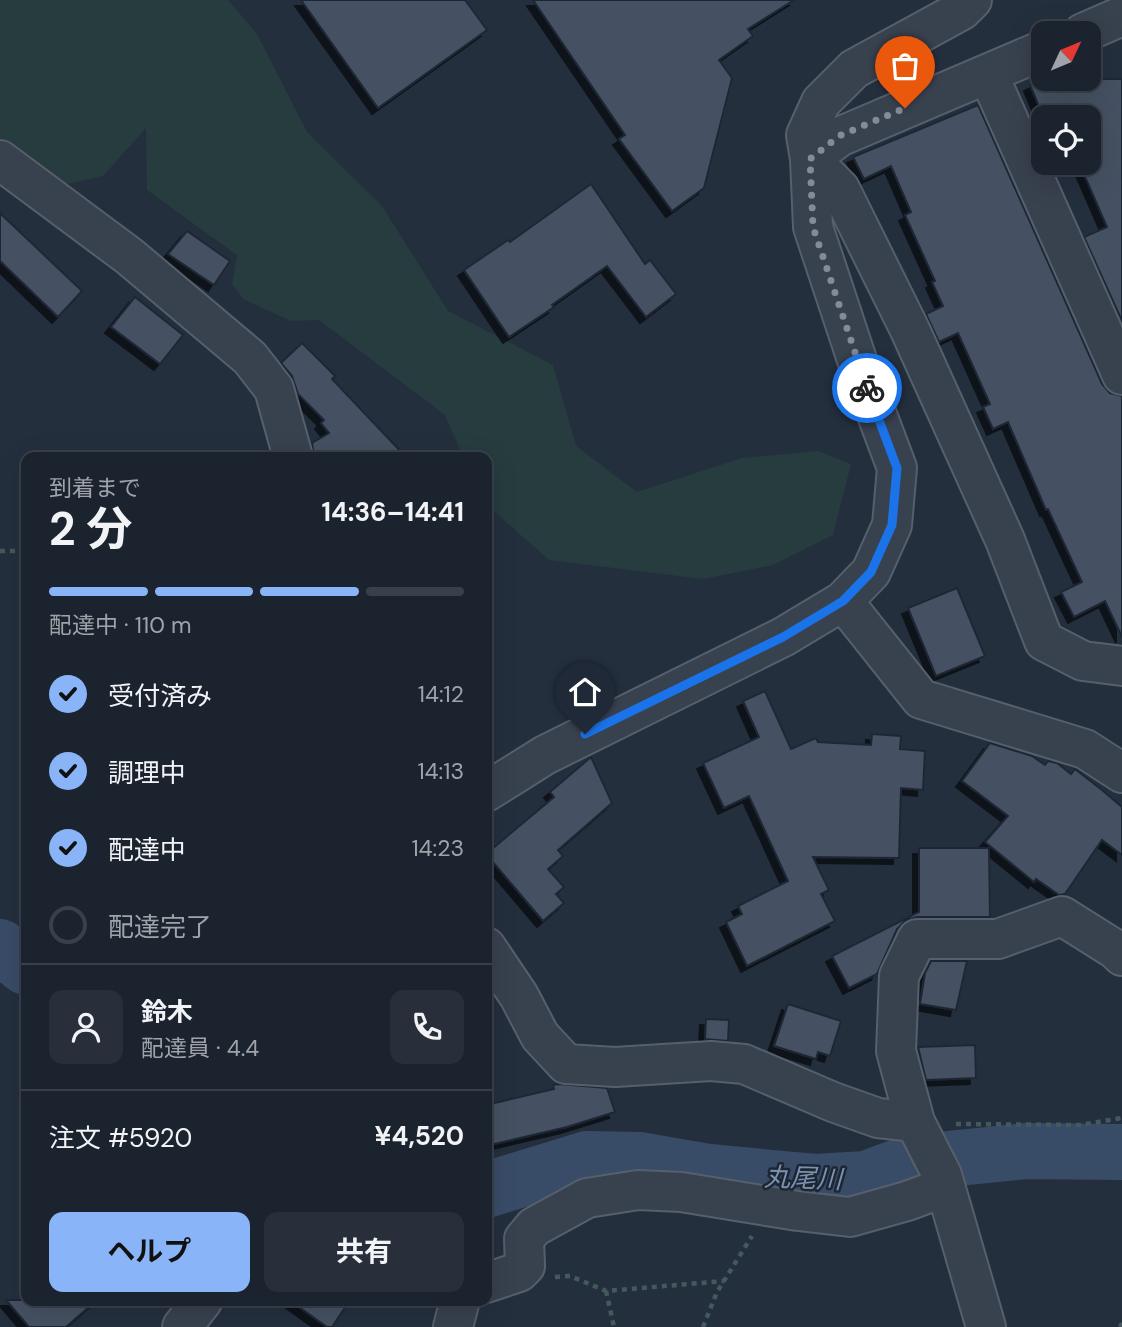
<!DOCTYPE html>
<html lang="ja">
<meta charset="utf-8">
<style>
body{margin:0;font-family:"DM Sans","Noto Sans JP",sans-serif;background:#282f3a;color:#f1f3f6;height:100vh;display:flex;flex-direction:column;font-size:26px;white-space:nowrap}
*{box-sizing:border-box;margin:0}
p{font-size:23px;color:#a0a4aa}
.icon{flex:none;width:38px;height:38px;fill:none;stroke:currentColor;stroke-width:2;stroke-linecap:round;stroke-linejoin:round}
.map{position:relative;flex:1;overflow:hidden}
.details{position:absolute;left:21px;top:452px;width:471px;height:854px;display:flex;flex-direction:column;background:#1b232e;border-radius:14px;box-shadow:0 7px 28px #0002,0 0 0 2px #39404a}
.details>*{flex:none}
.needle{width:46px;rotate:46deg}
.tools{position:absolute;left:1031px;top:21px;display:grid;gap:14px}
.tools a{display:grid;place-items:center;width:70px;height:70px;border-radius:14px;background:#1b232e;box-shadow:0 7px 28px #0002,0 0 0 2px #39404a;font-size:35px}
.pin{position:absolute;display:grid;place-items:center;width:60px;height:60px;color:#fff;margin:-72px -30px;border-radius:50% 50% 50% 0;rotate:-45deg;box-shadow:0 0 7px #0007}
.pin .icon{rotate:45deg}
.courier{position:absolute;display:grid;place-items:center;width:70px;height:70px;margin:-35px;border:5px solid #1a73e8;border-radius:50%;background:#fff;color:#222;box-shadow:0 2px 9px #0007}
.overview em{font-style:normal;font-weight:700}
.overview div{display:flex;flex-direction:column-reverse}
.overview{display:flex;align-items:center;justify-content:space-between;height:119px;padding:0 28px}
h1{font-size:46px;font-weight:700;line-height:52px}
.bar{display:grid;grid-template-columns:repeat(4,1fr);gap:10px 7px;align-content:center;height:84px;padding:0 28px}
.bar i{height:9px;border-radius:5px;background:#39404a}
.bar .active{background:#8ab4f8}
.bar p{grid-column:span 4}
.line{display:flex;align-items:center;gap:18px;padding:0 28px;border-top:2px solid #39404a}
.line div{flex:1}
.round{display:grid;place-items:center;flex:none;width:74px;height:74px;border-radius:14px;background:#282f3a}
ol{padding:0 28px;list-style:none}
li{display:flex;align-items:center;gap:21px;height:77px}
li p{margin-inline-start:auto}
li .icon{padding:7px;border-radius:50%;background:#8ab4f8;color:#111;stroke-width:4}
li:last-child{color:#a0a4aa}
li i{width:38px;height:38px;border:4px solid #39404a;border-radius:50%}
.action{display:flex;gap:14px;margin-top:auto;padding:14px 28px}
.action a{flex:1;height:80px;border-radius:14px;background:#8ab4f8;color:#111;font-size:28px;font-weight:700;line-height:80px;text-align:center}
.action a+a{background:#282f3a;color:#f1f3f6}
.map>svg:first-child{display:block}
</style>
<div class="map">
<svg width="1122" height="1327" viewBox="0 0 1122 1327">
<defs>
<filter id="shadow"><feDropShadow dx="-6" dy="6" stdDeviation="0" flood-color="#0009"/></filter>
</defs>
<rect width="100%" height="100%" fill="#242f3e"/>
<polygon fill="#263c3f" points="0,0 228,0 257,34 307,132 382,206 448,311 553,365 576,446 637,492 742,458 818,451 851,464 833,535 773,565 703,579 549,560 487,505 486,457 463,457 445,415 319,320 291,321 243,299 232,284 237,255 147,190 146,128 103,176 54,187 0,145"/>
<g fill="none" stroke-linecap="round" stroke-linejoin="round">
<g stroke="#394c67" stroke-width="56">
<polyline points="0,947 26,967"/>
<polyline points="486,1190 587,1159 640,1160 709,1172 815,1182 866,1179 909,1163 1026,1151 1122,1152"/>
</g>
</g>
<g fill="#455162" stroke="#1f2835" stroke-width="2" filter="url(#shadow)">
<polygon points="301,0 465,0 487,30 378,108"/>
<polygon points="533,0 794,0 748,29 753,36 719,60 732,78 704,188 672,211 619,139 625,135"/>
<polygon points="1044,79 1122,79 1122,321 1084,237 1107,227 1079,163 1088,163 1088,117 1043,117 1043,134 1039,135 1030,114 1040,109 1030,85"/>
<polygon points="978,105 1102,384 1110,393 1122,396 1122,637 1105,601 1074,617 1061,592 1082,582 1048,509 1046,510 1008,422 993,429 983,407 990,404 958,333 939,342 926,314 943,306 932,282 935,281 905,215 911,212 891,166 864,179 853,157"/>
<polygon points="591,184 645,264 650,260 676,294 646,317 607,266 552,305 554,307 509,337 464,270 508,240 510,242"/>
<polygon points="0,213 82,291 58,317 0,261"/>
<polygon points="187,231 230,261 214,285 168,254"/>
<polygon points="135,297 183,335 160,364 111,327"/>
<polygon points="302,343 335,376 332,379 406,457 314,457 312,443 329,433 321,423 324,420 298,394 292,376 281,363"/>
<polygon points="957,588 985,656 936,676 908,608"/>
<polygon points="765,691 791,749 816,738 818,742 871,745 872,734 901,736 900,749 925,751 923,790 901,788 899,858 813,857 829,890 821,894 835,921 747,966 726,922 742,914 738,906 788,881 749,796 724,808 703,763 759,737 743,701"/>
<polygon points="990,743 1032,756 1045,765 1048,761 1057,763 1071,774 1075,769 1102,790 1122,807 1122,855 1102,840 1065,894 1059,895 1036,879 1034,882 985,842 1008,816 962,781"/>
<polygon points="591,757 612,803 558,850 563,856 548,869 564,887 556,894 564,903 543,921 486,854 554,797 550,792"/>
<polygon points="919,848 989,848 990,917 917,917 906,920 897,929 877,974 849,988 832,956 919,912"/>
<polygon points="931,961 967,961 956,1010 920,1004 925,973"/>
<polygon points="788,1004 841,1021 830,1056 818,1052 816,1059 774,1046"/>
<polygon points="706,1019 729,1020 728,1041 705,1039"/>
<polygon points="975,1045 976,1078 926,1080 918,1047"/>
<polygon points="559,1084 607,1088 615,1112 567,1127 486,1146 486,1105 554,1089 553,1085"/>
<polygon points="6,1300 97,1300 66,1327 29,1327"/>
<polygon points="289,1300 350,1300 332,1327 327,1327"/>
</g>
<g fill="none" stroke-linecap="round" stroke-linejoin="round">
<defs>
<g id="minor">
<polyline points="972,0 962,10 854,69 821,102 806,135 810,159 840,189 910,330 1005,540 1044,641 1083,661 1122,666"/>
<polyline points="1083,33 1122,16"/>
<polyline points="988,74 1122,375"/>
<polyline points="0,160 129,256 250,358 274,389 293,457"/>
<polyline points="843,601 921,699 1085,749 1122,773"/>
<polyline points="486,792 545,755 783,637 843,601 871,572 892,525 897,468 862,375 813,227 810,159 839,137 1043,50"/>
<polyline points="486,947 519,996 540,1036 566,1064 615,1067 711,1061 744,1064 833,1102 878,1118 915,1122"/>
<polyline points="486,1283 519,1272 525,1266 524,1239 534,1227 587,1198 638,1190 681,1192 798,1211 850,1217 907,1201 926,1194"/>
<polyline points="182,1327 203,1300"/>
<polyline points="453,1327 460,1300"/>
<polyline points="986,1327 942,1175 915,1122 896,1051 899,976 917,939 998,939 1062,916 1116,950 1122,956"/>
</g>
</defs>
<use href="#minor" stroke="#565f6c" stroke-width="42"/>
<g stroke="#44595c" stroke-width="4.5" stroke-dasharray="5 5" stroke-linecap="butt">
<polyline points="0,551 26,551"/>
<polyline points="956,1124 1080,1125 1122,1118"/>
<polyline points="555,1277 570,1276 606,1291 724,1281"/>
<polyline points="606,1291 614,1327"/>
<polyline points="703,1327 717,1292 752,1236"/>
<polyline points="1120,1327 1122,1323"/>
</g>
<use href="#minor" stroke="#38414e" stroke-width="38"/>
</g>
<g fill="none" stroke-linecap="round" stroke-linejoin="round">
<polyline stroke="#828b98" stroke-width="7" stroke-dasharray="0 12.6" points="867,388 813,227 810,159 839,136 905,108"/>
<polyline stroke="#1a73e8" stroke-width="9" points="585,734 783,637 843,601 871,572 892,525 897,468 867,388"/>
</g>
<g text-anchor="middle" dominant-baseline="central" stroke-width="5" stroke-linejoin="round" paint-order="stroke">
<g font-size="26" font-style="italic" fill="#7c92b1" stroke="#1d2633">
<text transform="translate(803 1178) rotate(2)">丸尾川</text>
</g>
</g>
</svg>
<div class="tools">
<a><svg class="needle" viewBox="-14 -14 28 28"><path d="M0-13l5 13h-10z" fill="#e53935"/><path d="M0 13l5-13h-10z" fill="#a0a4aa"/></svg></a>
<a><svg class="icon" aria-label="locate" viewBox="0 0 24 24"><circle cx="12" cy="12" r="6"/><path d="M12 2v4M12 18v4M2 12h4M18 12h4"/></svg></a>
</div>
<div class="pin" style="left:905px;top:108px;background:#ea580c"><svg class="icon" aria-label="bag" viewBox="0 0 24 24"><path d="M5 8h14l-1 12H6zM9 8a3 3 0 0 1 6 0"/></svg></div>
<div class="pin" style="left:585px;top:734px;background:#1f2937"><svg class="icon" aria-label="home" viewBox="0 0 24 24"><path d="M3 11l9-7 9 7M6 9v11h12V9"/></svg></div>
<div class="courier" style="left:867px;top:388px"><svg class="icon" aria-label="bike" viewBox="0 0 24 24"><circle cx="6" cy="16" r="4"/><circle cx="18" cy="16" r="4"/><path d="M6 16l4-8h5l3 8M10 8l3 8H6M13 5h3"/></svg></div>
<section class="details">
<div class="overview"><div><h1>2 分</h1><p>到着まで</p></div><em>14:36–14:41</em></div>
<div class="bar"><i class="active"></i><i class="active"></i><i class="active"></i><i></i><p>配達中 · 110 m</p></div>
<ol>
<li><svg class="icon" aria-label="check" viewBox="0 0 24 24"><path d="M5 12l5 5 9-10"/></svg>受付済み<p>14:12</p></li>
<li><svg class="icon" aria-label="check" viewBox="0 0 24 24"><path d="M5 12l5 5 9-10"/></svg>調理中<p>14:13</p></li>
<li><svg class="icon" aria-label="check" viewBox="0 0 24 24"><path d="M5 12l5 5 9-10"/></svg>配達中<p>14:23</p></li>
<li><i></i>配達完了</li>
</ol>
<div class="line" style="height:126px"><a class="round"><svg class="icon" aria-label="person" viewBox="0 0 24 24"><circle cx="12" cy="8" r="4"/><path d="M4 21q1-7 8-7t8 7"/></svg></a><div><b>鈴木</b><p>配達員 · 4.4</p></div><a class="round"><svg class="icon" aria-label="phone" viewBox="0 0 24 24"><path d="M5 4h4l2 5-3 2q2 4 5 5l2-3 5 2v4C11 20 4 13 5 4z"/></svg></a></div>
<div class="line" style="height:91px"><div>注文 #5920</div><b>¥4,520</b></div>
<div class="action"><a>ヘルプ</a><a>共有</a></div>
</section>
</div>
